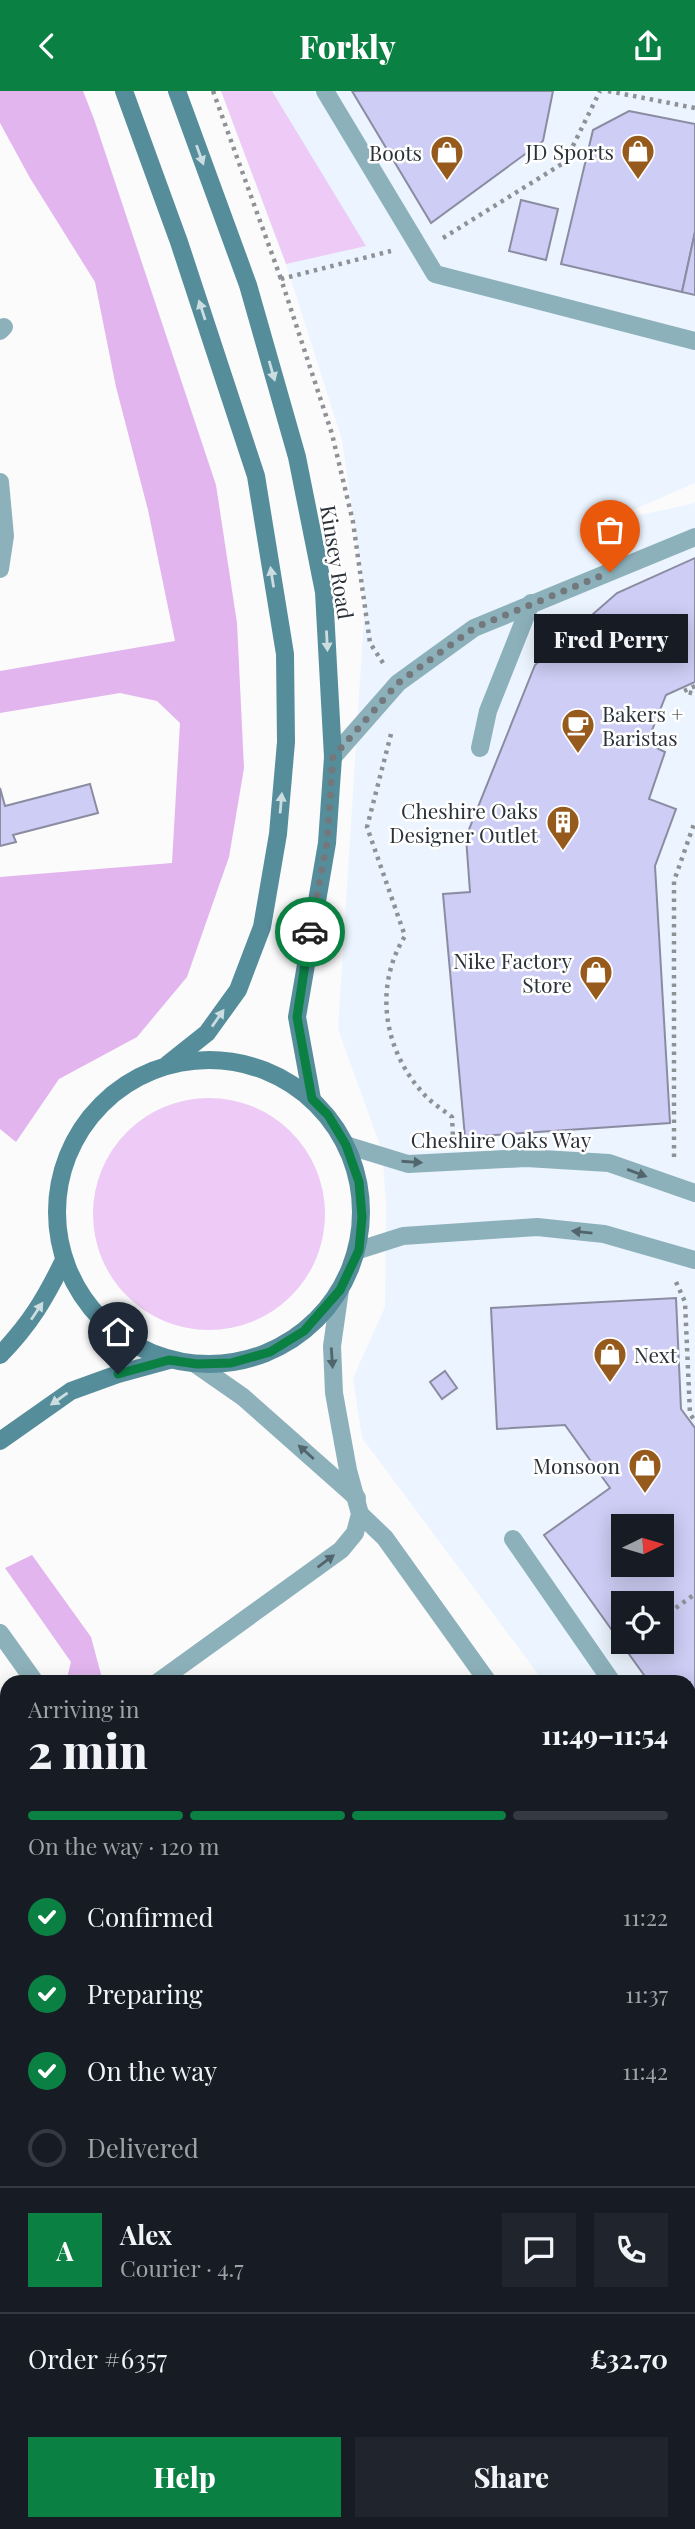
<!DOCTYPE html>
<meta charset="utf-8">
<style>
body{margin:0;font-family:"Playfair Display",serif;background:#20242c;color:#f1f3f6;height:100vh;display:flex;flex-direction:column;font-size:26px;white-space:nowrap}
*{box-sizing:border-box;margin:0}
p{font-size:23px;color:#9ea1a6}
.icon{flex:none;width:38px;height:38px;fill:none;stroke:currentColor;stroke-width:2;stroke-linecap:round;stroke-linejoin:round}
.map{position:relative;flex:1;overflow:hidden}
.sheet{position:absolute;left:0px;top:1584px;width:696px;height:856px;display:flex;flex-direction:column;background:#171b24;border-radius:21px 21px 0 0;box-shadow:0 4px 18px #0003}
.sheet>*{flex:none}
.needle{width:46px;rotate:85deg}
.controls{position:absolute;left:611px;top:1423px;display:grid;gap:14px}
.controls a{display:grid;place-items:center;width:63px;height:63px;border-radius:0px;background:#171b24;box-shadow:0 4px 18px #0003;font-size:35px}
.pin{position:absolute;display:grid;place-items:center;width:60px;height:60px;color:#fff;margin:-72px -30px;border-radius:50% 50% 50% 0;rotate:-45deg;box-shadow:0 0 7px #0007}
.pin .icon{rotate:45deg}
.courier{position:absolute;display:grid;place-items:center;width:70px;height:70px;margin:-35px;border:5px solid #0b8043;border-radius:50%;background:#fff;color:#222;box-shadow:0 2px 9px #0007}
.bubble{position:absolute;height:49px;border-radius:0px;background:#171b24;box-shadow:0 4px 18px #0003;font-size:23px;font-weight:800;line-height:49px;text-align:center}
.summary em{font-style:normal;font-weight:800}
.summary div{display:flex;flex-direction:column-reverse}
.summary{display:flex;align-items:center;justify-content:space-between;height:119px;padding:0 28px}
h1{font-size:46px;font-weight:800;line-height:52px}
.bar{display:grid;grid-template-columns:repeat(4,1fr);gap:10px 7px;align-content:center;height:84px;padding:0 28px}
.bar i{height:9px;border-radius:5px;background:#363941}
.bar .active{background:#0b8043}
.bar p{grid-column:span 4}
.line{display:flex;align-items:center;gap:18px;padding:0 28px;border-top:2px solid #363941}
.line div{flex:1}
.round{display:grid;place-items:center;flex:none;width:74px;height:74px;border-radius:0px;background:#20242c}
ol{padding:0 28px;list-style:none}
li{display:flex;align-items:center;gap:21px;height:77px}
li p{margin-inline-start:auto}
li .icon{padding:7px;border-radius:50%;background:#0b8043;color:#fff;stroke-width:4}
li:last-child{color:#9ea1a6}
li i{width:38px;height:38px;border:4px solid #363941;border-radius:50%}
.primary-button{display:flex;gap:14px;margin-top:auto;padding:14px 28px}
.primary-button a{flex:1;height:80px;border-radius:0px;background:#0b8043;color:#fff;font-size:28px;font-weight:800;line-height:80px;text-align:center}
.primary-button a+a{background:#20242c;color:#f1f3f6}
header{display:flex;justify-content:space-between;align-items:center;height:91px;padding:0 28px;background:#0b8043;color:#fff;font-size:32px;font-weight:800}
.map>svg:first-child{display:block}
</style>
<header><svg class="icon" aria-label="back" viewBox="0 0 24 24"><path d="M15 5l-7 7 7 7"/></svg>Forkly<svg class="icon" aria-label="share" viewBox="0 0 24 24"><path d="M12 15V3M7 8l5-5 5 5M5 13v7h14v-7"/></svg></header>
<div class="map">
<svg width="695" height="2438" viewBox="0 0 695 2438">
<rect width="100%" height="100%" fill="#fbfbfb"/>
<path fill="#ecf5ff" fill-rule="evenodd" d="M 232,0 L 695,0 L 695,392 L 584,440 L 627,427 L 695,412 L 695,1793 L 690,1786 L 690,1591 L 544,1591 L 362,1347 L 353,1287 L 385,1216 L 386,1111 L 382,1060 L 338,938 L 365,510 L 342,349 L 286,173 L 296,171 ZM 623,1435 L 662,1435 L 662,1474 L 623,1474 ZM 623,1512 L 662,1512 L 662,1550 L 623,1550 Z"/>
<g fill="#edcbf6">
<polygon points="221,0 272,0 366,155 286,173"/>
<circle cx="209" cy="1123" r="116"/>
</g>
<g fill="#e2b5ef">
<polygon points="0,0 83,0 94,28 216,394 237,532 244,677 229,766 187,886 137,946 59,988 16,1051 0,1038 0,786 172,772 180,632 157,610 120,602 0,622 0,580 175,550 148,419 116,296 95,191 30,87 0,32"/>
<polygon points="32,1464 91,1546 103,1591 66,1591 71,1571 5,1477"/>
<polygon points="221,2433 358,2432 363,2438 213,2438"/>
<polygon points="414,2433 502,2433 506,2438 407,2438"/>
</g>
<g fill="#cdcdf5" stroke="#8b8ca1" stroke-width="2" fill-rule="evenodd">
<polygon points="352,0 553,0 543,50 431,132"/>
<polygon points="629,20 695,33 695,141 682,201 561,173 593,39"/>
<polygon points="521,109 558,118 546,169 509,160"/>
<polygon points="695,141 695,204 682,201"/>
<polygon points="604,428 612,446 591,455 583,437"/>
<polygon points="695,467 695,591 666,604 647,652 665,661 649,708 676,718 655,775 670,1032 465,1046 443,803 470,801 466,746 535,574 617,502"/>
<polygon points="90,693 98,722 13,744 16,751 0,755 0,697 5,715"/>
<path d="M 676,1207 L 681,1318 L 695,1337 L 695,1653 L 690,1646 L 690,1591 L 649,1591 L 544,1444 L 610,1397 L 565,1334 L 497,1338 L 491,1217 ZM 623,1435 L 662,1435 L 662,1474 L 623,1474 ZM 623,1512 L 662,1512 L 662,1550 L 623,1550 Z"/>
<polygon points="445,1280 457,1297 442,1308 430,1291"/>
<polygon points="690,2001 695,2009 695,2206 690,2210"/>
<polygon points="577,2432 623,2432 615,2438 581,2438"/>
</g>
<g fill="none" stroke-linecap="round" stroke-linejoin="round">
<g stroke="#8e9296" stroke-width="4.5" stroke-dasharray="3.5 5" stroke-linecap="butt">
<polyline points="213,0 281,188"/>
<polyline points="608,0 695,17"/>
<polyline points="443,147 565,71 600,0"/>
<polyline points="383,572 370,552 353,431 332,343 281,188 391,160"/>
<polyline points="695,595 684,600 695,603"/>
<path d="M 391,643 L 367,736 L 405,845 C 374,895 383,957 422,1001 C 430,1011 442,1018 452,1026 L 453,1046"/>
<polyline points="674,1066 674,790 695,730"/>
<polyline points="676,1191 685,1211 690,1323 695,1330"/>
<polyline points="662,1527 695,1503"/>
</g>
<g stroke="#8db1bb" stroke-width="18">
<polyline points="325,0 435,183 695,250"/>
<polyline points="480,657 488,620 531,512"/>
<polyline points="333,666 398,592 474,537 695,446"/>
<polyline points="197,1274 243,1306 357,1407"/>
<polyline points="360,1423 385,1447 488,1591"/>
<polyline points="513,1448 612,1591"/>
<polyline points="0,1542 35,1591"/>
<polyline points="158,1591 341,1459 355,1442 360,1423 348,1379 334,1302 332,1255 340,1199"/>
<polyline points="0,1630 7,1625"/>
<polyline points="690,1697 695,1705"/>
<polyline points="0,1703 7,1698"/>
<polyline points="690,1865 695,1872"/>
<polyline points="2,2030 7,2038"/>
<polyline points="690,2398 695,2394"/>
<polyline points="530,2432 535,2438"/>
<polyline points="130,2438 154,2432"/>
<polyline points="640,2438 647,2432"/>
</g>
<g stroke="#8db1bb" stroke-width="18">
<polyline points="0,240 4,236"/>
<polyline points="0,391 5,445 0,478"/>
<polyline points="346,1054 408,1073 526,1067 609,1072 695,1102"/>
<polyline points="359,1159 403,1145 537,1136 604,1143 695,1169"/>
</g>
<g stroke="#558d9b" stroke-width="18">
<polyline points="124,0 179,151 256,385 285,563 286,651 278,743 262,836 238,899 207,942 168,973"/>
<polyline points="177,0 248,194 297,366 324,501 333,666 327,752 297,926 312,1008"/>
<circle cx="209" cy="1121" r="152"/>
<path d="M 0,1264 C 30,1233 45,1208 64,1169"/>
<polyline points="0,1350 71,1300 118,1283 169,1269"/>
</g>
</g>
<defs><path id="oneway-solid" d="M-6-.8H1V-3.2L6.5 0L1 3.2V.8H-6Z" transform="scale(1.75)"/></defs>
<g fill="#ccdde1">
<use href="#oneway-solid" transform="translate(200 64) rotate(70)"/>
<use href="#oneway-solid" transform="translate(202 219) rotate(-108)"/>
<use href="#oneway-solid" transform="translate(272 280) rotate(74)"/>
<use href="#oneway-solid" transform="translate(272 486) rotate(-99)"/>
<use href="#oneway-solid" transform="translate(327 550) rotate(87)"/>
<use href="#oneway-solid" transform="translate(281 712) rotate(-85)"/>
<use href="#oneway-solid" transform="translate(218 927) rotate(-55)"/>
<use href="#oneway-solid" transform="translate(37 1220) rotate(-56)"/>
<use href="#oneway-solid" transform="translate(59 1308) rotate(145)"/>
</g>
<g fill="#52646c">
<use href="#oneway-solid" transform="translate(412 1071) rotate(4)"/>
<use href="#oneway-solid" transform="translate(637 1082) rotate(20)"/>
<use href="#oneway-solid" transform="translate(582 1141) rotate(-174)"/>
<use href="#oneway-solid" transform="translate(332 1267) rotate(86)"/>
<use href="#oneway-solid" transform="translate(306 1361) rotate(-138)"/>
<use href="#oneway-solid" transform="translate(326 1470) rotate(-37)"/>
</g>
<g fill="none" stroke-linecap="round" stroke-linejoin="round">
<polyline stroke="#73787c" stroke-width="7" stroke-dasharray="0 12.6" points="310,841 327,752 333,666 398,592 474,537 610,481"/>
<polyline stroke="#0b8043" stroke-width="9" points="118,1283 169,1269 197,1273 231,1272 270,1261 304,1240 340,1199 359,1159 362,1126 359,1091 346,1054 328,1024 312,1008 297,926 310,841"/>
</g>
<defs>
<symbol id="shop-pin" viewBox="-11 -11 22 30"><path d="M0 17L-7.5 6A9.5 9.5 0 1 1 7.5 6Z" fill="#965a1c" stroke="#fff"/><path d="M-5-2.5h2.3a2.7 3.5 0 0 1 5.4 0H5L5.5 6h-11ZM-1.5-2.5h3a1.5 2.3 0 0 0-3 0Z" fill="#fff"/></symbol>
<symbol id="cafe-pin" viewBox="-11 -11 22 30"><path d="M0 17L-7.5 6A9.5 9.5 0 1 1 7.5 6Z" fill="#965a1c" stroke="#fff"/><path d="M-5.5-4.5H6V0H3Q3 3.5 0 3.5H-2.5Q-5.5 3.5-5.5 0ZM3-3.2v2h1.7v-2ZM-6 4.5H4V6H-6Z" fill="#fff"/></symbol>
<symbol id="building-pin" viewBox="-11 -11 22 30"><path d="M0 17L-7.5 6A9.5 9.5 0 1 1 7.5 6Z" fill="#965a1c" stroke="#fff"/><path d="M-4-6H4V6H1V3H-1V6H-4ZM-2.5-4.3h1.7v1.8h-1.7ZM.8-4.3h1.7v1.8H.8ZM-2.5-1h1.7V.8h-1.7ZM.8-1h1.7V.8H.8Z" fill="#fff"/></symbol>
</defs>
<g fill-rule="evenodd">
<use href="#shop-pin" x="619" y="41" width="38" height="52"/>
<use href="#shop-pin" x="428" y="42" width="38" height="52"/>
<use href="#cafe-pin" x="559" y="615" width="38" height="52"/>
<use href="#building-pin" x="544" y="712" width="38" height="52"/>
<use href="#shop-pin" x="577" y="862" width="38" height="52"/>
<use href="#shop-pin" x="591" y="1244" width="38" height="52"/>
<use href="#shop-pin" x="626" y="1355" width="38" height="52"/>
</g>
<g text-anchor="middle" dominant-baseline="central" stroke-width="5" stroke-linejoin="round" paint-order="stroke">
<g font-size="21" fill="#2a3138" stroke="#fff" text-anchor="end">
<text x="614" y="60">JD Sports</text>
<text x="422" y="61">Boots</text>
<text x="602" y="622" text-anchor="start">Bakers +<tspan x="602" dy="24">Baristas</tspan></text>
<text x="538" y="719">Cheshire Oaks<tspan x="538" dy="24">Designer Outlet</tspan></text>
<text x="572" y="869">Nike Factory<tspan x="572" dy="24">Store</tspan></text>
<text x="634" y="1263" text-anchor="start">Next</text>
<text x="620" y="1374">Monsoon</text>
</g>
<g font-size="21" fill="#2a3138" stroke="#fff">
<text transform="translate(338 471) rotate(81)">Kinsey Road</text>
<text x="501" y="1048">Cheshire Oaks Way</text>
</g>
</g>
</svg>
<div class="controls">
<a><svg class="needle" viewBox="-14 -14 28 28"><path d="M0-13l5 13h-10z" fill="#e53935"/><path d="M0 13l5-13h-10z" fill="#9ea1a6"/></svg></a>
<a><svg class="icon" aria-label="locate" viewBox="0 0 24 24"><circle cx="12" cy="12" r="6"/><path d="M12 2v4M12 18v4M2 12h4M18 12h4"/></svg></a>
</div>
<div class="pin" style="left:610px;top:481px;background:#ea580c"><svg class="icon" aria-label="bag" viewBox="0 0 24 24"><path d="M5 8h14l-1 12H6zM9 8a3 3 0 0 1 6 0"/></svg></div>
<div class="pin" style="left:118px;top:1283px;background:#1f2937"><svg class="icon" aria-label="home" viewBox="0 0 24 24"><path d="M3 11l9-7 9 7M6 9v11h12V9"/></svg></div>
<div class="courier" style="left:310px;top:841px"><svg class="icon" aria-label="car" viewBox="0 0 24 24"><path d="M5 17H2v-5l4-1 3-4h7l3 4 3 1v5h-3M9 17h6M6 11h13"/><circle cx="7" cy="17" r="2"/><circle cx="17" cy="17" r="2"/></svg></div>
<div class="bubble" style="left:534px;top:523px;width:154px">Fred Perry</div>
<section class="sheet">
<div class="summary"><div><h1>2 min</h1><p>Arriving in</p></div><em>11:49–11:54</em></div>
<div class="bar"><i class="active"></i><i class="active"></i><i class="active"></i><i></i><p>On the way · 120 m</p></div>
<ol>
<li><svg class="icon" aria-label="check" viewBox="0 0 24 24"><path d="M5 12l5 5 9-10"/></svg>Confirmed<p>11:22</p></li>
<li><svg class="icon" aria-label="check" viewBox="0 0 24 24"><path d="M5 12l5 5 9-10"/></svg>Preparing<p>11:37</p></li>
<li><svg class="icon" aria-label="check" viewBox="0 0 24 24"><path d="M5 12l5 5 9-10"/></svg>On the way<p>11:42</p></li>
<li><i></i>Delivered</li>
</ol>
<div class="line" style="height:126px"><b class="round" style="background:#0b8043;color:#fff">A</b><div><b>Alex</b><p>Courier · 4.7</p></div><a class="round"><svg class="icon" aria-label="chat" viewBox="0 0 24 24"><path d="M4 5h16v11H9l-5 4z"/></svg></a><a class="round"><svg class="icon" aria-label="phone" viewBox="0 0 24 24"><path d="M5 4h4l2 5-3 2q2 4 5 5l2-3 5 2v4C11 20 4 13 5 4z"/></svg></a></div>
<div class="line" style="height:91px"><div>Order #6357</div><b>£32.70</b></div>
<div class="primary-button"><a>Help</a><a>Share</a></div>
</section>
</div>
